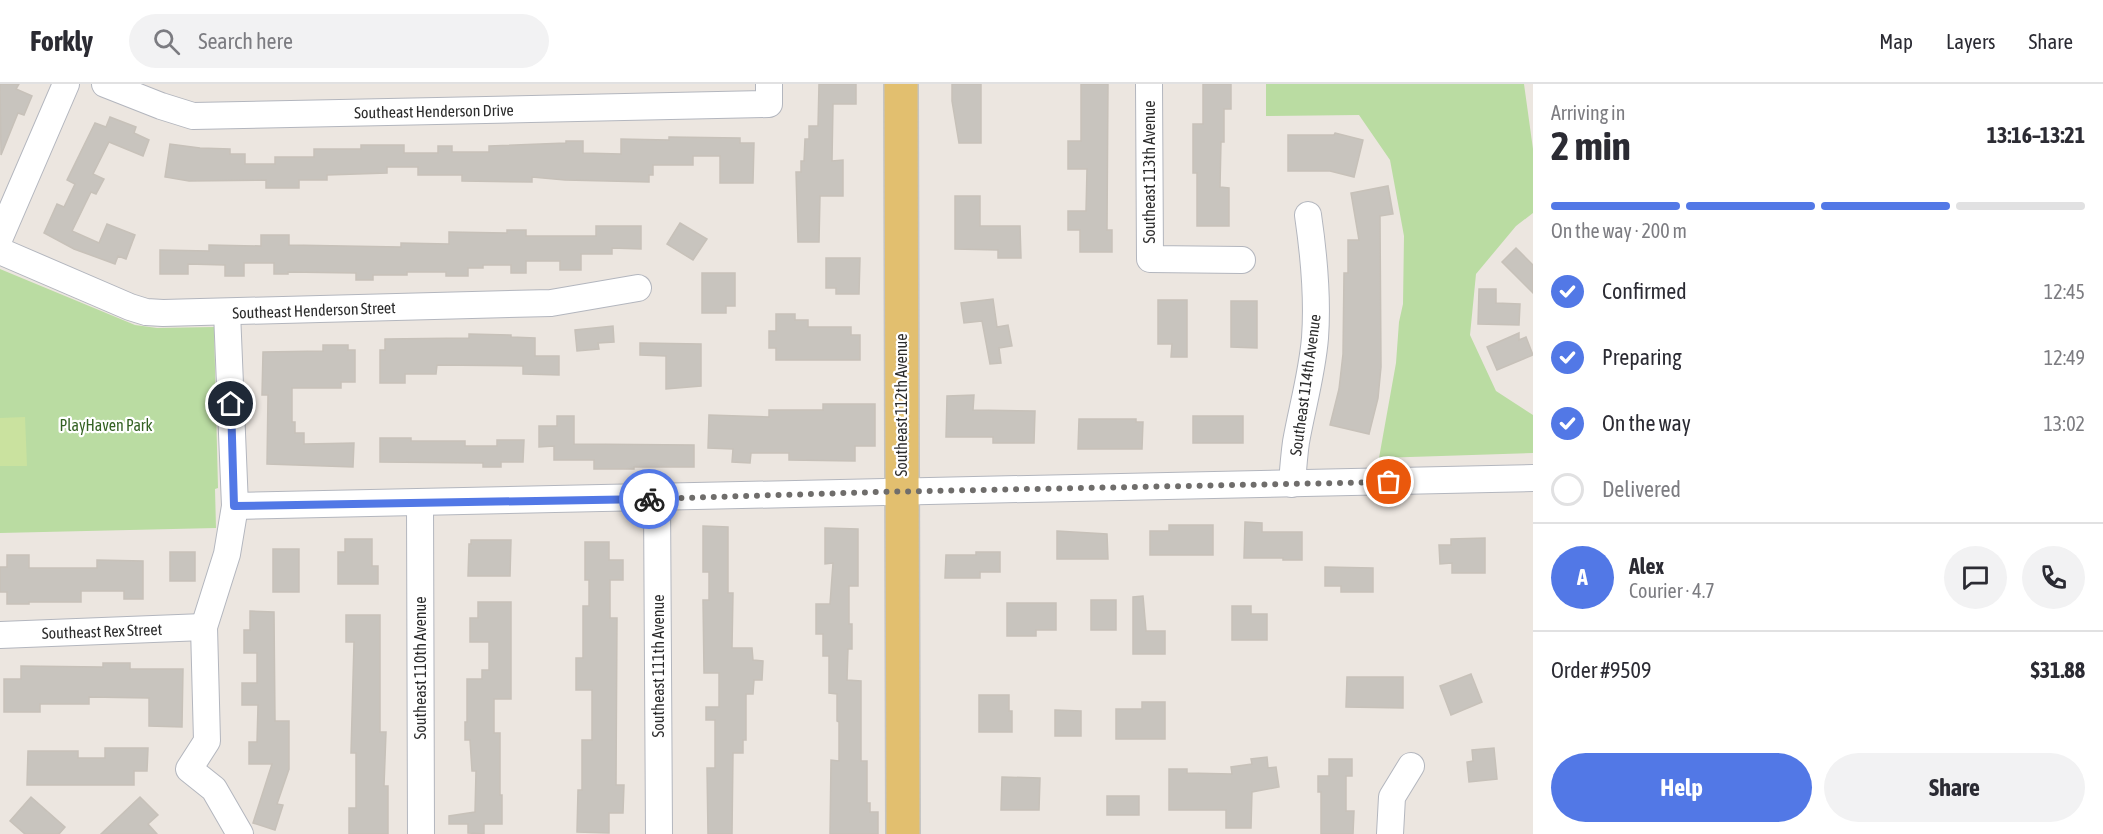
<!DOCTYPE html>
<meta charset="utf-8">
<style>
body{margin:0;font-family:"Asap Condensed",sans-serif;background:#f2f2f3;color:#2b2b33;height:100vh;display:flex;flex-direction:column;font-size:22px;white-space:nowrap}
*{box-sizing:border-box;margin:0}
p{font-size:20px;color:#7c7c81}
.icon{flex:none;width:33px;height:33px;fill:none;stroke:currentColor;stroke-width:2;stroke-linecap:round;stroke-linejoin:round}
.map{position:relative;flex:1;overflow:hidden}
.details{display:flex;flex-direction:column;background:#fff;width:570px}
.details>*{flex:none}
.pin{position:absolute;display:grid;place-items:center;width:51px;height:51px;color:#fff;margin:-26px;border:3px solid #fff;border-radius:50%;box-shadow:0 2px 6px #0007}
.courier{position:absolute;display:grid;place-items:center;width:60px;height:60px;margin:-30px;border:4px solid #5278e6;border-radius:50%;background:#fff;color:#222;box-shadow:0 2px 8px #0007}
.summary em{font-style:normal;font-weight:700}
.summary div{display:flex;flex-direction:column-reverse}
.summary{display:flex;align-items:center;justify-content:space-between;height:102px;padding:0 18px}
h1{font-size:39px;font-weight:700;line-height:45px}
.bar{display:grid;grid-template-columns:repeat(4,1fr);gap:9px 6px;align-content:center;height:72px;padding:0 18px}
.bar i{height:8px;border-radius:4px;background:#e1e1e2}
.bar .current{background:#5278e6}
.bar p{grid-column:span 4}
.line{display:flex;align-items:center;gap:15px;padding:0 18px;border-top:2px solid #e1e1e2}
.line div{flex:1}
.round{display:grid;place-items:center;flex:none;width:63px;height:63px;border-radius:32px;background:#f2f2f3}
ol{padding:0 18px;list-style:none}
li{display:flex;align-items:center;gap:18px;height:66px}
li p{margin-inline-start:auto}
li .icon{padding:6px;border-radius:50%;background:#5278e6;color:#fff;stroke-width:4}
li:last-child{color:#7c7c81}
li i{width:33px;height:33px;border:3px solid #e1e1e2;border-radius:50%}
.action{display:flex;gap:12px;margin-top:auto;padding:12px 18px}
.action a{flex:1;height:69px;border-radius:36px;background:#5278e6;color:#fff;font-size:24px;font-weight:700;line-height:69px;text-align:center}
.action a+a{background:#f2f2f3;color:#2b2b33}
header{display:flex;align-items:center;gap:36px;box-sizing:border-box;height:84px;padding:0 30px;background:#fff;border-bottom:2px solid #e1e1e2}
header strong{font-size:28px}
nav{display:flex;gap:33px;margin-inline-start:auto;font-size:21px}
.search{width:420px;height:54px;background:#f2f2f3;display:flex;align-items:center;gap:15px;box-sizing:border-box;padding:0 21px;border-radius:33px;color:#7c7c81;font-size:22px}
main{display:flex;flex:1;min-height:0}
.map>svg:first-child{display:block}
</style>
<header>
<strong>Forkly</strong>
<div class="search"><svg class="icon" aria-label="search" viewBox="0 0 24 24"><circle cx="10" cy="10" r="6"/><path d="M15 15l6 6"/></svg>Search here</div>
<nav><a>Map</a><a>Layers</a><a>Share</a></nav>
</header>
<main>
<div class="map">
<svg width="1533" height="750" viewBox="0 0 1533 750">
<rect width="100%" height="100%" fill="#ece6e0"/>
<g fill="#badca2">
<polygon points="1266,0 1524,0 1533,65 1533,129 1516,142 1476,190 1470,251 1496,307 1533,331 1533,369 1379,374 1396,279 1399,238 1403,220 1404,152 1390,76 1359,31 1266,32"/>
<polygon points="0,185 135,241 157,244 214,243 218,404 215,405 216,444 0,449"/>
</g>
<polygon fill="#cae29f" points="25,333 27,382 0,382 0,334"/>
<g fill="#c8c4be" stroke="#c7c1b9" stroke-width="1.5">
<polygon points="0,0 19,0 16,5 32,12 24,31 18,29 1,71"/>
<polygon points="819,0 856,0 856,20 833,20 832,77 843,76 843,112 820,112 819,158 798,158 796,88 801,88 801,77 804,77 805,55 809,55 809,42 818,42"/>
<polygon points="952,0 981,0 981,59 959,59 952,17"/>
<polygon points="1081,0 1108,0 1107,146 1112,146 1112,168 1080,168 1080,146 1068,146 1068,127 1086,127 1087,85 1068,85 1068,57 1081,57"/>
<polygon points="1203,0 1231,0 1231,25 1224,25 1224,58 1221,58 1220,103 1229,104 1229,142 1197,142 1197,89 1193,89 1193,40 1203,40"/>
<polygon points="110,33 136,43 134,49 149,56 143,72 109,58 93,90 104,95 96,110 91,108 72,147 99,159 107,140 135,151 126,175 118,172 115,180 74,165 44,149 57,120 64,123 75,100 67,96 95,39 106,43"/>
<polygon points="1335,49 1363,56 1354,93 1330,87 1288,87 1288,51 1334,51"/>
<polygon points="669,53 740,54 740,59 754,59 753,99 720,99 720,72 693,72 693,81 653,81 653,91 649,91 649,98 565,96 532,93 532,98 462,97 462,91 418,91 418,83 387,83 387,89 327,91 327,96 299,96 299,104 266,104 266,96 189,97 165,93 170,60 200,64 230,65 230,70 245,70 245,80 275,80 275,73 314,73 314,65 361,65 361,61 404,61 404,69 438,69 438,62 452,62 452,68 489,68 489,62 566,59 566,57 583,57 583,69 621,70 621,55 669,56"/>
<polygon points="1388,102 1393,130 1380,132 1381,283 1378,314 1369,350 1330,341 1339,305 1343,270 1344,189 1348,189 1348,156 1359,156 1351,109"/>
<polygon points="955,112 980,112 980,142 1020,142 1021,174 998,174 998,166 955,165"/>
<polygon points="680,139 707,155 693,176 667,160"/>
<polygon points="596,142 641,142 641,165 612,164 612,170 581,170 581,186 560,186 560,177 526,177 526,189 511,189 511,181 483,181 483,184 468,184 468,192 446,192 446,188 407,188 407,191 373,191 373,196 356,196 356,189 288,188 288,190 274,190 274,179 244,179 244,192 225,192 225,181 188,180 188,190 160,190 160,166 209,167 209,161 261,162 261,151 289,151 289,161 401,163 401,159 449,160 449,148 507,149 507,146 526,146 526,152 596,152"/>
<polygon points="1516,164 1533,181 1533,209 1502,178"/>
<polygon points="826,174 860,174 859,210 836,210 836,204 826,204"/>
<polygon points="702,189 735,189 735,222 726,222 726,229 702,229"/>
<polygon points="1479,205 1496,205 1496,219 1520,220 1519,241 1478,240"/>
<polygon points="993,215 997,243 1008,241 1012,262 999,264 1001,279 990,280 982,237 964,239 961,219"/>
<polygon points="1158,216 1187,216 1187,273 1171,273 1172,260 1158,260"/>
<polygon points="1231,217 1257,217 1257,264 1231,263"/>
<polygon points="776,230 795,230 795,236 808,236 808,243 851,243 851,251 860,251 860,276 776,276 776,264 769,264 769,247 776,247"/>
<polygon points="613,242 614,258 598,259 599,265 577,267 575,246"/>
<polygon points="1519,249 1519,256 1526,253 1533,271 1497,286 1487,263"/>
<polygon points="469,250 511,251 511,253 535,254 535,272 559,272 559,291 523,290 523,282 437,281 436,290 405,290 405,299 380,299 380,266 385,266 385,255 469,254"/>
<polygon points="640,259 701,260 701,302 666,305 666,272 640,271"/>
<polygon points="323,261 348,261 348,266 355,266 355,298 341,298 341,304 292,304 292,338 295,338 295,349 304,349 304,360 354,359 353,383 267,380 268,311 262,311 263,268 323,267"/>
<polygon points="974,311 973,326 1035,327 1034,359 993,359 993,353 946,353 947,312"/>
<polygon points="823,320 875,320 875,362 855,362 855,377 789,376 789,369 751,369 750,379 732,378 733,365 708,364 709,331 769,333 769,326 823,326"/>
<polygon points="557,332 574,332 574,360 694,361 694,383 634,383 634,385 594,385 594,376 554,376 554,362 539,363 539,342 557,342"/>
<rect x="1193" y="332" width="50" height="27"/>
<polygon points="1079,335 1136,335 1136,338 1143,338 1142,365 1078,365"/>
<polygon points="380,354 411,354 411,357 465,357 465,362 497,362 497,356 524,356 523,378 501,378 501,383 483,383 483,379 380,378"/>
<polygon points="1245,438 1262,439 1262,448 1302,448 1302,476 1283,476 1283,474 1244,474"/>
<polygon points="1169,441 1213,441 1213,471 1150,471 1150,447 1169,447"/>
<polygon points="703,442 728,443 728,509 733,509 732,564 752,564 753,576 763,577 762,596 754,596 753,610 746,610 746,656 743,656 743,669 733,669 732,750 708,750 707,684 715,684 715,636 706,636 706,623 719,623 719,589 704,589 703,516 709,516 709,488 703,488"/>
<polygon points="825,444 858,445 858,502 849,502 849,540 852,540 852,565 848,565 847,596 861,597 861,677 867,677 867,719 870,719 870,728 878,728 878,750 830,750 831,676 839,677 839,638 837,637 837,610 829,609 829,572 823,572 823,550 816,550 816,520 830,520 833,479 825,480"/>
<polygon points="1057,447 1107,450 1108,475 1057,475"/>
<polygon points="1485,454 1485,489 1452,489 1452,479 1440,480 1439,461 1451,461 1451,455"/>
<polygon points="345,455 372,455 372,482 378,482 378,500 338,500 338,468 345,468"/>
<polygon points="471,456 511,456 510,492 468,492 469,460 471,460"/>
<polygon points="585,458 609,458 609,476 623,476 623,496 610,496 610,534 617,534 616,701 624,701 623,729 609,729 609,749 577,748 578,706 582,706 582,656 592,656 592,606 576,606 576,574 583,574 583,522 589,522 589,496 585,496"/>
<rect x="273" y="465" width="26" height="43"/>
<rect x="170" y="468" width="25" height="29"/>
<polygon points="976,468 1000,468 1000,488 980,488 980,494 945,494 946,471 976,471"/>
<polygon points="7,471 29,471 29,484 97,484 97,476 143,477 143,515 124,515 124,507 81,507 81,518 29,518 29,520 7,520 7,508 0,508 0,483 7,483"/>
<polygon points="1325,483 1373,484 1373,508 1341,508 1341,502 1325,502"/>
<polygon points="1143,512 1146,547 1165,547 1165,570 1133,570 1133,513"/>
<rect x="1091" y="516" width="25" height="30"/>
<polygon points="478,518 511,518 511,615 494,615 494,649 500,649 500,711 502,711 502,740 484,740 484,750 468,749 468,740 449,740 449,732 475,728 476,687 472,687 470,656 465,656 465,638 467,638 467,595 482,595 482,586 489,586 489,558 470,558 470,534 478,534"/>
<polygon points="1007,519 1056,519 1056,546 1036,546 1036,552 1007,552"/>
<polygon points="1232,522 1251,522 1251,530 1267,530 1267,556 1232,556"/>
<polygon points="250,527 274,528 275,637 289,637 289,685 277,720 283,721 275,746 253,739 272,680 249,680 249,658 257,658 258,621 242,621 242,599 257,599 257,569 244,569 244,546 250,546"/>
<polygon points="346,531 380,531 380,648 386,648 384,702 388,702 388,750 349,750 349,724 356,724 356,669 351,669 354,558 346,558"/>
<polygon points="103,579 130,579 130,585 183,585 182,643 149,642 149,614 89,613 89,620 40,620 40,628 4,628 4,595 21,595 21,582 103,583"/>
<polygon points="1471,590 1482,618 1451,631 1440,602"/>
<polygon points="1347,593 1403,593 1403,624 1346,623"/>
<polygon points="979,611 1009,611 1009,627 1012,627 1012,648 979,648"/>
<polygon points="1142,618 1165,618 1165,655 1116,655 1116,625 1142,625"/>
<polygon points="1055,626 1081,627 1081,652 1055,652"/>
<polygon points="105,664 148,664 147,687 134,687 134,701 27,701 28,667 78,667 78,674 105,674"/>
<polygon points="1494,664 1497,695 1469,698 1467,678 1473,677 1472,666"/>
<polygon points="1267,673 1268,684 1276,683 1279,703 1252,708 1251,744 1226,744 1226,726 1169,726 1169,685 1187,685 1187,689 1232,690 1231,683 1252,680 1251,675"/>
<polygon points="1329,675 1352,675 1352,692 1346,692 1346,727 1354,727 1353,750 1321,750 1321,708 1318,708 1318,692 1329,692"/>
<polygon points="1002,693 1040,694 1039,726 1001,726"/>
<rect x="1107" y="712" width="32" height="19"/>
<polygon points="31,713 65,743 59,750 25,750 10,737"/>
<polygon points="140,713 158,731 148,740 157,750 101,750"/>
</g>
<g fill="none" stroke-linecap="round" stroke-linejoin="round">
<defs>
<g id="minor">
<polyline points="105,0 161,22 193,32 769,20 769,0"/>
<polyline points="1149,0 1150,175 1242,176"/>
<polyline points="0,153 66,0"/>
<polyline points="0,167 130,223 146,228 163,229 551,219 638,204"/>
<polyline points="227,228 235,422 227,470 204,543 207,657 189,685 214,705 240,750"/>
<path d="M 1292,400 C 1293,386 1294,372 1296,358 C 1302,324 1312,290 1315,254 C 1318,213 1314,172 1308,131"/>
<polyline points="657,415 659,750"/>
<polyline points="420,418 421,750"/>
<path d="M 235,422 C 667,414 1100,404 1533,394"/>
<polyline points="0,551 204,543"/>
<polyline points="1390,750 1392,713 1411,682"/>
</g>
<polyline id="major" points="901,0 903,750"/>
</defs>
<use href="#minor" stroke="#b3b6be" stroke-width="28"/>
<use href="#major" stroke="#c4c4c4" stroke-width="36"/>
<use href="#minor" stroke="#fff" stroke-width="26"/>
<use href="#major" stroke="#e2bf6f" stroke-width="33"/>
</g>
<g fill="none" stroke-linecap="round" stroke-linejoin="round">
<polyline stroke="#6f6d6b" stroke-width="6" stroke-dasharray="0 10.8" points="649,415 878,408 1389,398"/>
<polyline stroke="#5278e6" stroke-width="8" points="231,320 234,422 649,415"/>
</g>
<g text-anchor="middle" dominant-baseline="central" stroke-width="4.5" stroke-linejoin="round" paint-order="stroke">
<g font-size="16" fill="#2c2c2c" stroke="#fff">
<text transform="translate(434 27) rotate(-1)">Southeast Henderson Drive</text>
<text transform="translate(1149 88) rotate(-90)">Southeast 113th Avenue</text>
<text transform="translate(314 226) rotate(-2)">Southeast Henderson Street</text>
<text transform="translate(1305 301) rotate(-82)">Southeast 114th Avenue</text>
<text transform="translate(901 321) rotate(-90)">Southeast 112th Avenue</text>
<text transform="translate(102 547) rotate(-2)">Southeast Rex Street</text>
<text transform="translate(658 582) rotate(-90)">Southeast 111th Avenue</text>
<text transform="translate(420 584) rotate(-90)">Southeast 110th Avenue</text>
</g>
<g font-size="16" fill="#346223" stroke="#fff">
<text x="106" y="341">PlayHaven Park</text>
</g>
</g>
</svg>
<div class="pin" style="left:1389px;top:398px;background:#ea580c"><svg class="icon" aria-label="bag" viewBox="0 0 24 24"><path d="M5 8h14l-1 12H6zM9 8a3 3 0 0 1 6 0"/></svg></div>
<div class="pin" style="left:231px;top:320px;background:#1f2937"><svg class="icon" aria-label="home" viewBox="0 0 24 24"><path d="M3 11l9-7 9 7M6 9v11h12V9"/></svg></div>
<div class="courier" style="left:649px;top:415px"><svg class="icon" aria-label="bike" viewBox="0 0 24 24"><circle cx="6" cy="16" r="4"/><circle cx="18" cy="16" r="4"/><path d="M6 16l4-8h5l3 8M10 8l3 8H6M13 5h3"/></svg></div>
</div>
<section class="details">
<div class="summary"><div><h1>2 min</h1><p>Arriving in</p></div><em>13:16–13:21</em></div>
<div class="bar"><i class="current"></i><i class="current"></i><i class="current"></i><i></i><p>On the way · 200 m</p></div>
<ol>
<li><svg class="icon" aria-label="check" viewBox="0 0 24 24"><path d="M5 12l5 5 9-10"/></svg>Confirmed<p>12:45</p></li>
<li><svg class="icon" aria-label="check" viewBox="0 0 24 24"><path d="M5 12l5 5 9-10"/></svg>Preparing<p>12:49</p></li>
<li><svg class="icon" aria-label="check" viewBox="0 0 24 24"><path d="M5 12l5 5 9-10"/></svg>On the way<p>13:02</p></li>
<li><i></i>Delivered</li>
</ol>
<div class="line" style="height:108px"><b class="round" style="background:#5278e6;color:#fff">A</b><div><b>Alex</b><p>Courier · 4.7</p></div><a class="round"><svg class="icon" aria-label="chat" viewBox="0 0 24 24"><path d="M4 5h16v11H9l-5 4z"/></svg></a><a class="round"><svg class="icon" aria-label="phone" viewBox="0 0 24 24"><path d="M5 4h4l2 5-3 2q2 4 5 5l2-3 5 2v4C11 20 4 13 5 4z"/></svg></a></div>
<div class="line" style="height:78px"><div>Order #9509</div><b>$31.88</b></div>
<div class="action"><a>Help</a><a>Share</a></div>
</section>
</main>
